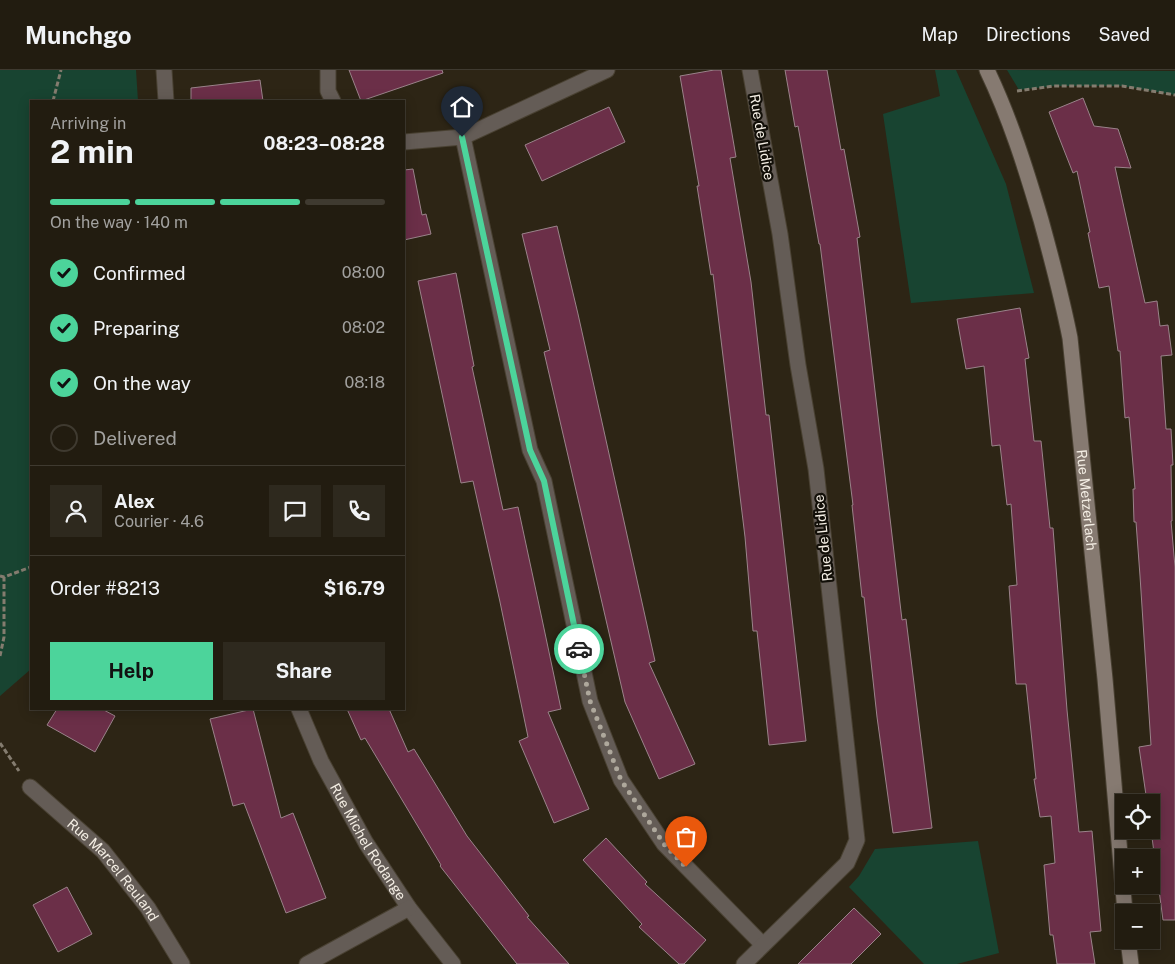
<!DOCTYPE html>
<meta charset="utf-8">
<style>
body{margin:0;font-family:"Public Sans",sans-serif;background:#2e291e;color:#f1f3f6;height:100vh;display:flex;flex-direction:column;font-size:19px;white-space:nowrap}
*{box-sizing:border-box;margin:0}
p{font-size:16px;color:#a2a19f}
.icon{flex:none;width:28px;height:28px;fill:none;stroke:currentColor;stroke-width:2;stroke-linecap:round;stroke-linejoin:round}
.map{position:relative;flex:1;overflow:hidden}
.panel{position:absolute;left:30px;top:30px;width:375px;height:610px;display:flex;flex-direction:column;background:#221c10;border-radius:0px;box-shadow:0 2px 12px #0003,0 0 0 1px #3f3a30}
.panel>*{flex:none}
.controls{position:absolute;left:1115px;top:724px;display:grid;gap:10px}
.controls a{display:grid;place-items:center;width:45px;height:45px;border-radius:0px;background:#221c10;box-shadow:0 2px 12px #0003,0 0 0 1px #3f3a30;font-size:25px}
.pin{position:absolute;display:grid;place-items:center;width:42px;height:42px;color:#fff;margin:-51px -21px;border-radius:50% 50% 50% 0;rotate:-45deg;box-shadow:0 0 5px #0007}
.pin .icon{rotate:45deg}
.courier{position:absolute;display:grid;place-items:center;width:50px;height:50px;margin:-25px;border:4px solid #4cd49b;border-radius:50%;background:#fff;color:#222;box-shadow:0 1px 6px #0007}
.head em{font-style:normal;font-weight:700}
.head div{display:flex;flex-direction:column-reverse}
.head{display:flex;align-items:center;justify-content:space-between;height:85px;padding:0 20px}
h1{font-size:32px;font-weight:700;line-height:38px}
.bar{display:grid;grid-template-columns:repeat(4,1fr);gap:8px 5px;align-content:center;height:60px;padding:0 20px}
.bar i{height:6px;border-radius:4px;background:#3f3a30}
.bar .active{background:#4cd49b}
.bar p{grid-column:span 4}
.line{display:flex;align-items:center;gap:12px;padding:0 20px;border-top:1px solid #3f3a30}
.line div{flex:1}
.round{display:grid;place-items:center;flex:none;width:52px;height:52px;border-radius:0px;background:#2e291e}
ol{padding:0 20px;list-style:none}
li{display:flex;align-items:center;gap:15px;height:55px}
li p{margin-inline-start:auto}
li .icon{padding:5px;border-radius:50%;background:#4cd49b;color:#111;stroke-width:4}
li:last-child{color:#a2a19f}
li i{width:28px;height:28px;border:2px solid #3f3a30;border-radius:50%}
.primary-button{display:flex;gap:10px;margin-top:auto;padding:10px 20px}
.primary-button a{flex:1;height:58px;border-radius:0px;background:#4cd49b;color:#111;font-size:20px;font-weight:700;line-height:58px;text-align:center}
.primary-button a+a{background:#2e291e;color:#f1f3f6}
header{display:flex;align-items:center;gap:30px;box-sizing:border-box;height:70px;padding:0 25px;background:#221c10;border-bottom:1px solid #3f3a30}
header strong{font-size:24px}
nav{display:flex;gap:28px;margin-inline-start:auto;font-size:18px}
.map>svg:first-child{display:block}
</style>
<header>
<strong>Munchgo</strong>
<nav><a>Map</a><a>Directions</a><a>Saved</a></nav>
</header>
<div class="map">
<svg width="1175" height="894" viewBox="0 0 1175 894">
<rect width="100%" height="100%" fill="#2d2515"/>
<g fill="#184431">
<polygon points="0,0 136,0 138,31 31,31 31,599 0,626"/>
<polygon points="935,0 956,0 1006,114 1034,223 911,233 883,44 940,26"/>
<polygon points="1007,0 1175,1 1175,25 1122,16 1054,16 1019,20"/>
<polygon points="978,771 999,883 957,894 924,894 849,817 859,806 875,779"/>
</g>
<g fill="#6b2f48" stroke="#9a838a">
<polygon points="349,0 442,0 443,3 361,31"/>
<polygon points="714,0 721,0 736,87 730,88 751,212 766,345 769,345 806,671 769,675 757,561 753,561 745,467 713,204 711,205 697,116 699,116 680,6"/>
<polygon points="785,0 827,0 841,80 844,79 860,167 857,168 902,550 906,549 932,758 893,763 877,647 864,527 862,527 852,435 853,435 820,174 819,174 798,56 795,57"/>
<polygon points="260,10 263,31 191,31 191,18"/>
<polygon points="1083,28 1094,56 1118,59 1131,98 1115,97 1145,233 1157,231 1160,256 1168,255 1172,285 1161,286 1166,359 1171,359 1173,395 1171,395 1172,451 1171,451 1175,497 1175,850 1163,850 1151,760 1151,732 1147,732 1139,677 1151,675 1140,506 1136,452 1134,452 1133,419 1135,419 1129,347 1125,348 1120,281 1118,281 1109,216 1099,218 1088,163 1090,162 1077,101 1073,103 1049,42"/>
<polygon points="609,37 625,72 542,111 525,75"/>
<polygon points="413,99 422,145 426,144 431,164 404,170 404,100"/>
<polygon points="557,156 578,244 655,591 649,593 695,694 659,709 625,632 544,282 550,280 522,164"/>
<polygon points="456,203 474,296 472,297 503,440 518,437 542,549 561,639 548,642 589,739 554,753 519,671 528,667 500,532 473,411 461,413 418,211"/>
<polygon points="1020,238 1029,288 1025,289 1034,371 1041,371 1050,458 1053,458 1067,640 1079,762 1092,761 1101,861 1090,862 1095,894 1057,894 1053,865 1050,865 1044,795 1055,793 1051,746 1040,747 1034,709 1036,709 1026,614 1016,614 1009,516 1017,515 1011,434 1007,435 1000,375 992,376 984,296 966,299 957,249"/>
<polygon points="57,639 102,639 115,646 95,682 47,655"/>
<polygon points="253,639 281,748 293,743 326,828 286,843 244,733 233,736 210,649"/>
<polygon points="347,639 389,639 408,682 414,679 467,766 529,846 527,847 569,894 517,894 440,796 441,795 365,668 361,670"/>
<polygon points="606,768 647,812 645,814 706,870 684,894 679,894 639,857 642,854 583,790"/>
<polygon points="67,817 92,864 58,882 33,835"/>
<polygon points="854,838 881,864 851,894 798,894"/>
</g>
<g fill="none" stroke-linecap="round" stroke-linejoin="round">
<defs>
<g id="street">
<polyline points="164,0 166,31"/>
<polyline points="328,0 328,21 333,31"/>
<polyline points="463,67 530,380 544,411 590,631 621,710 664,774 763,875"/>
<polyline points="404,72 463,67 607,0"/>
<path id="s1" d="M 299,639 L 321,691 L 366,773 L 409,838 L 453,894"/>
<path id="s2" d="M 30,717 L 103,781 L 148,838 L 182,894"/>
<polyline points="307,894 409,838"/>
<polyline points="744,894 847,793 857,770 816,399 798,295 780,164 750,0"/>
</g>
<g id="secondary">
<path id="s3" d="M 987,0 C 1010,48 1026,99 1041,150 C 1052,190 1062,228 1070,268 L 1105,609 L 1125,842"/>
<polyline points="1128,870 1131,894"/>
</g>
</defs>
<use href="#street" stroke="#494132" stroke-width="17"/>
<use href="#secondary" stroke="#494132" stroke-width="17"/>
<g stroke="#847c6f" stroke-width="3" stroke-dasharray="5 2.5" stroke-linecap="butt">
<polyline points="1017,21 1054,16 1122,16 1175,25"/>
<polyline points="53,31 61,0"/>
<polyline points="0,506 4,507 31,497"/>
<polyline points="0,586 4,567 4,507"/>
<polyline points="0,673 19,701"/>
</g>
<use href="#street" stroke="#645c56" stroke-width="15"/>
<use href="#secondary" stroke="#867a71" stroke-width="15"/>
</g>
<g fill="none" stroke-linecap="round" stroke-linejoin="round">
<polyline stroke="#aea89c" stroke-width="5" stroke-dasharray="0 9" points="579,579 590,631 621,710 664,774 686,797"/>
<polyline stroke="#4cd49b" stroke-width="6" points="462,67 530,380 544,411 579,579"/>
</g>
<g text-anchor="middle" dominant-baseline="central" stroke-width="4.5" stroke-linejoin="round" paint-order="stroke">
<g font-size="14" fill="#f4eee4" stroke="#120f08">
<text transform="translate(762 67) rotate(80)">Rue de Lidice</text>
<text stroke="none"><textPath href="#s3" startOffset="444">Rue Metzerlach</textPath></text>
<text transform="translate(823 468) rotate(-96)">Rue de Lidice</text>
<text stroke="none"><textPath href="#s1" startOffset="150">Rue Michel Rodange</textPath></text>
<text stroke="none"><textPath href="#s2" startOffset="118">Rue Marcel Reuland</textPath></text>
</g>
</g>
</svg>
<div class="controls">
<a><svg class="icon" aria-label="locate" viewBox="0 0 24 24"><circle cx="12" cy="12" r="6"/><path d="M12 2v4M12 18v4M2 12h4M18 12h4"/></svg></a>
<a>+</a>
<a>−</a>
</div>
<div class="pin" style="left:686px;top:797px;background:#ea580c"><svg class="icon" aria-label="bag" viewBox="0 0 24 24"><path d="M5 8h14l-1 12H6zM9 8a3 3 0 0 1 6 0"/></svg></div>
<div class="pin" style="left:462px;top:67px;background:#1f2937"><svg class="icon" aria-label="home" viewBox="0 0 24 24"><path d="M3 11l9-7 9 7M6 9v11h12V9"/></svg></div>
<div class="courier" style="left:579px;top:579px"><svg class="icon" aria-label="car" viewBox="0 0 24 24"><path d="M5 17H2v-5l4-1 3-4h7l3 4 3 1v5h-3M9 17h6M6 11h13"/><circle cx="7" cy="17" r="2"/><circle cx="17" cy="17" r="2"/></svg></div>
<section class="panel">
<div class="head"><div><h1>2 min</h1><p>Arriving in</p></div><em>08:23–08:28</em></div>
<div class="bar"><i class="active"></i><i class="active"></i><i class="active"></i><i></i><p>On the way · 140 m</p></div>
<ol>
<li><svg class="icon" aria-label="check" viewBox="0 0 24 24"><path d="M5 12l5 5 9-10"/></svg>Confirmed<p>08:00</p></li>
<li><svg class="icon" aria-label="check" viewBox="0 0 24 24"><path d="M5 12l5 5 9-10"/></svg>Preparing<p>08:02</p></li>
<li><svg class="icon" aria-label="check" viewBox="0 0 24 24"><path d="M5 12l5 5 9-10"/></svg>On the way<p>08:18</p></li>
<li><i></i>Delivered</li>
</ol>
<div class="line" style="height:90px"><a class="round"><svg class="icon" aria-label="person" viewBox="0 0 24 24"><circle cx="12" cy="8" r="4"/><path d="M4 21q1-7 8-7t8 7"/></svg></a><div><b>Alex</b><p>Courier · 4.6</p></div><a class="round"><svg class="icon" aria-label="chat" viewBox="0 0 24 24"><path d="M4 5h16v11H9l-5 4z"/></svg></a><a class="round"><svg class="icon" aria-label="phone" viewBox="0 0 24 24"><path d="M5 4h4l2 5-3 2q2 4 5 5l2-3 5 2v4C11 20 4 13 5 4z"/></svg></a></div>
<div class="line" style="height:65px"><div>Order #8213</div><b>$16.79</b></div>
<div class="primary-button"><a>Help</a><a>Share</a></div>
</section>
</div>
